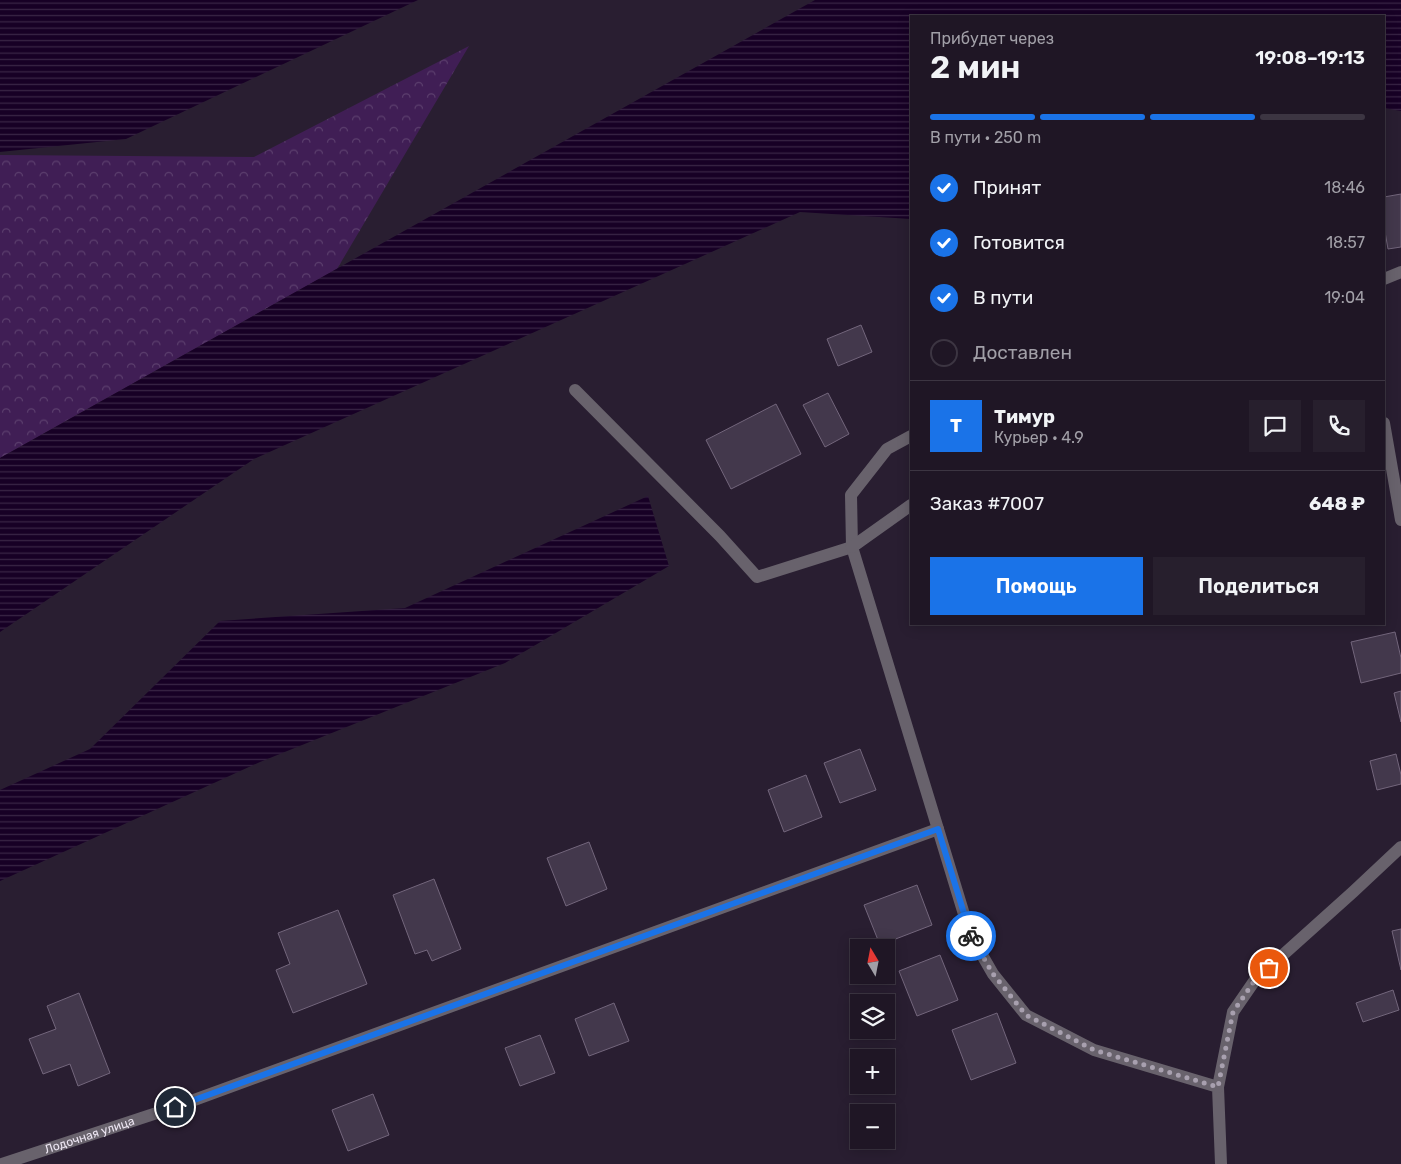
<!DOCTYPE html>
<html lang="ru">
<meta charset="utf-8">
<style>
body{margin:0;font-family:Rubik,sans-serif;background:#271f2d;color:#f1f3f6;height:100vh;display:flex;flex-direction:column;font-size:19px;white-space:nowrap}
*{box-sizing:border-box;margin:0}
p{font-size:16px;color:#a19fa7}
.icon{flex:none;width:28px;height:28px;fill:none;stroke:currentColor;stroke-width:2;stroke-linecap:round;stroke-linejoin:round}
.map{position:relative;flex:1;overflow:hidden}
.sheet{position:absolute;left:910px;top:15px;width:475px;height:610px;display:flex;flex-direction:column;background:#1f1625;border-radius:0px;box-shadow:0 2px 12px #0003,0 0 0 1px #3c3542}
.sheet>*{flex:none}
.needle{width:32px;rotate:350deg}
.controls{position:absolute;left:850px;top:939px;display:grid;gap:10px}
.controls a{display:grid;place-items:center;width:45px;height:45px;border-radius:0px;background:#1f1625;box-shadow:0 2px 12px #0003,0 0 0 1px #3c3542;font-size:25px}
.pin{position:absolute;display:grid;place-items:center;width:42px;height:42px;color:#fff;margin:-21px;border:2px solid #fff;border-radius:50%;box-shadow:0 1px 5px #0007}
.courier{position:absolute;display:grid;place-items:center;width:50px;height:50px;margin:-25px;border:4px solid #1a73e8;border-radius:50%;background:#fff;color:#222;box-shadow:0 1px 6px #0007}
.summary em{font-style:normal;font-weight:600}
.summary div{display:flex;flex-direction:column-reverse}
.summary{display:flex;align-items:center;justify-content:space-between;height:85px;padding:0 20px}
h1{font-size:32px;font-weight:600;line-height:38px}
.bar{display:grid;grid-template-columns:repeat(4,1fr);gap:8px 5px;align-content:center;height:60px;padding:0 20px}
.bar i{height:6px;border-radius:4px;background:#3c3542}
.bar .selected{background:#1a73e8}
.bar p{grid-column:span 4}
.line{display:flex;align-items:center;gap:12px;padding:0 20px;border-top:1px solid #3c3542}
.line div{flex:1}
.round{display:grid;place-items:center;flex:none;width:52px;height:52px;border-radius:0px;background:#271f2d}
ol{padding:0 20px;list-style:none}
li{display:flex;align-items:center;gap:15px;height:55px}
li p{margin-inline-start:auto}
li .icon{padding:5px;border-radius:50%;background:#1a73e8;color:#fff;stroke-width:4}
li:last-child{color:#a19fa7}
li i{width:28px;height:28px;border:2px solid #3c3542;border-radius:50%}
.action{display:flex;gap:10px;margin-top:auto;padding:10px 20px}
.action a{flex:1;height:58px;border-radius:0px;background:#1a73e8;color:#fff;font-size:20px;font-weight:600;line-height:58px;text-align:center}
.action a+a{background:#271f2d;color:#f1f3f6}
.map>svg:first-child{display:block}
</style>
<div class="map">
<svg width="1401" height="1164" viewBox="0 0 1401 1164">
<defs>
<pattern id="forest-crowns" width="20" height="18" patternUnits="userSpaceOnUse" patternTransform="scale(1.25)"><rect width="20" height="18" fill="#401e55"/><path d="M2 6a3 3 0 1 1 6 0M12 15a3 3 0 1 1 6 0" fill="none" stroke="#5c3f6e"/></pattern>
<pattern id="water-rules" width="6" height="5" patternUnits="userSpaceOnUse" patternTransform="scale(1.25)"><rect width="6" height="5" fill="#170025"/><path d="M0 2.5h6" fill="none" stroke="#392545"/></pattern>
</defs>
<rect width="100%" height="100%" fill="#291e31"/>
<polygon fill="url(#forest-crowns)" points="469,46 337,269 0,458 0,155 254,157"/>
<g fill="url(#water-rules)">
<polygon points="0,0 418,0 126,139 0,152"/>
<polygon points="815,0 1401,0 1401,111 1384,108 1384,16 911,16 911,219 800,212 254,459 0,632 0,458"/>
<polygon points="648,496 669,566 505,663 260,762 0,881 0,790 90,749 220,621 405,608"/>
</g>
<g fill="#43384c" stroke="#73667c">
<polygon points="1401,194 1401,247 1388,249 1384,226 1384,197"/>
<polygon points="861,325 872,352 838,366 827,339"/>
<polygon points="828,393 849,434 825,447 803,405"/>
<polygon points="776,404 801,454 731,489 706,440"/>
<polygon points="1395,632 1401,658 1401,673 1361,683 1351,642"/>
<polygon points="1401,691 1401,722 1394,693"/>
<polygon points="860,749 876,790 840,803 824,763"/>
<polygon points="1396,754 1401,775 1401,784 1377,790 1370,761"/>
<polygon points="806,775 822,817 784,832 768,790"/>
<polygon points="589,842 607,889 566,906 547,858"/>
<polygon points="434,879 461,949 432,961 427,950 415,954 393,895"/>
<polygon points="917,885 932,925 880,945 864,905"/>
<polygon points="338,910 367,984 293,1013 276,970 290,964 278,933"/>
<polygon points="1401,929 1401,970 1392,931"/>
<polygon points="940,955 958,1000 917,1016 899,971"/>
<polygon points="1393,990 1399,1010 1363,1022 1356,1003"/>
<polygon points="79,993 110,1073 78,1086 70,1064 43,1074 29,1039 56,1029 47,1006"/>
<polygon points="614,1003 629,1041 589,1056 575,1019"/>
<polygon points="997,1013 1016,1063 971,1080 952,1030"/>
<polygon points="540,1035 555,1073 520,1086 505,1048"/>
<polygon points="373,1094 389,1135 348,1151 332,1110"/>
</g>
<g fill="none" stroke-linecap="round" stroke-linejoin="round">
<g stroke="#68626c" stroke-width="12">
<polyline points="575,390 720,536 757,577 852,547 970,934 993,974 1026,1015 1094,1050 1218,1087 1221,1164"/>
<polyline points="852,547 851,495 887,449 911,436"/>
<polyline points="852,547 911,505"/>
<polyline points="1218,1087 1233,1012 1255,980 1353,892 1401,847"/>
<path id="s1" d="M 2,1164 L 175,1107 L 938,829"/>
</g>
<g stroke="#68626c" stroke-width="12">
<polyline points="1384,279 1401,272"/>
<polyline points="1384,423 1401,520"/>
</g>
</g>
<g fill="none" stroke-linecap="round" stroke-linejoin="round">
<polyline stroke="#a8a0af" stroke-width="5" stroke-dasharray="0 9" points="971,936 993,974 1026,1015 1094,1050 1218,1087 1233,1012 1255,980 1269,968"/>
<polyline stroke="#1a73e8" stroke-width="6" points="175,1107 938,829 971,936"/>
</g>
<g text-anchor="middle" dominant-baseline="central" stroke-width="4" stroke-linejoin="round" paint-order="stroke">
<g font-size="12" fill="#ede6f3" stroke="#291e31">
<text stroke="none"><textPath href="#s1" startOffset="92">Лодочная улица</textPath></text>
</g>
</g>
</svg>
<div class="controls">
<a><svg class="needle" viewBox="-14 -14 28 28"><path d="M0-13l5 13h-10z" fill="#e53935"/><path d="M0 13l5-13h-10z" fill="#a19fa7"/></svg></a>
<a><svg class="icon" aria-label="layers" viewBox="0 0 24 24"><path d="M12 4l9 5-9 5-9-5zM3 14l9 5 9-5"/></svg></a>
<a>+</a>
<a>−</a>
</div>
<div class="pin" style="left:1269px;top:968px;background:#ea580c"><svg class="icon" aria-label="bag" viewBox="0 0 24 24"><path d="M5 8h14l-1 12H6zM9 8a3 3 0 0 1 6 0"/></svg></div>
<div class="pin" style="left:175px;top:1107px;background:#1f2937"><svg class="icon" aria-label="home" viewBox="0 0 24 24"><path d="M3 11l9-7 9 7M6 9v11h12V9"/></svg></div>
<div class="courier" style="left:971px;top:936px"><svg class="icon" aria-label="bike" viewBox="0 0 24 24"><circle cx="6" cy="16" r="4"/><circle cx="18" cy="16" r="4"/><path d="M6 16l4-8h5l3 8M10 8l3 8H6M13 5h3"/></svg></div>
<section class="sheet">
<div class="summary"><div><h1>2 мин</h1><p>Прибудет через</p></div><em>19:08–19:13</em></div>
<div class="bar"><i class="selected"></i><i class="selected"></i><i class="selected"></i><i></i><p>В пути · 250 m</p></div>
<ol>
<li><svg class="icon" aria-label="check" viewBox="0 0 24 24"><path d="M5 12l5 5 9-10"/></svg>Принят<p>18:46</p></li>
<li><svg class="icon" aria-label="check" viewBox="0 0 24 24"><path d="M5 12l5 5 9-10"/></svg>Готовится<p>18:57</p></li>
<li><svg class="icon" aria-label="check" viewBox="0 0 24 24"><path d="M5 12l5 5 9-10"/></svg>В пути<p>19:04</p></li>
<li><i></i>Доставлен</li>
</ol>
<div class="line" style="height:90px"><b class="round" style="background:#1a73e8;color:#fff">Т</b><div><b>Тимур</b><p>Курьер · 4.9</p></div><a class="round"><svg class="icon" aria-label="chat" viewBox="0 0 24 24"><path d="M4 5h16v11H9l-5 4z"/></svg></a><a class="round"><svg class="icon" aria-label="phone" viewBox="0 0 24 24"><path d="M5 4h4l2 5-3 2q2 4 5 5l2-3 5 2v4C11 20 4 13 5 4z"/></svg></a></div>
<div class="line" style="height:65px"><div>Заказ #7007</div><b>648 ₽</b></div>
<div class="action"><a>Помощь</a><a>Поделиться</a></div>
</section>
</div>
